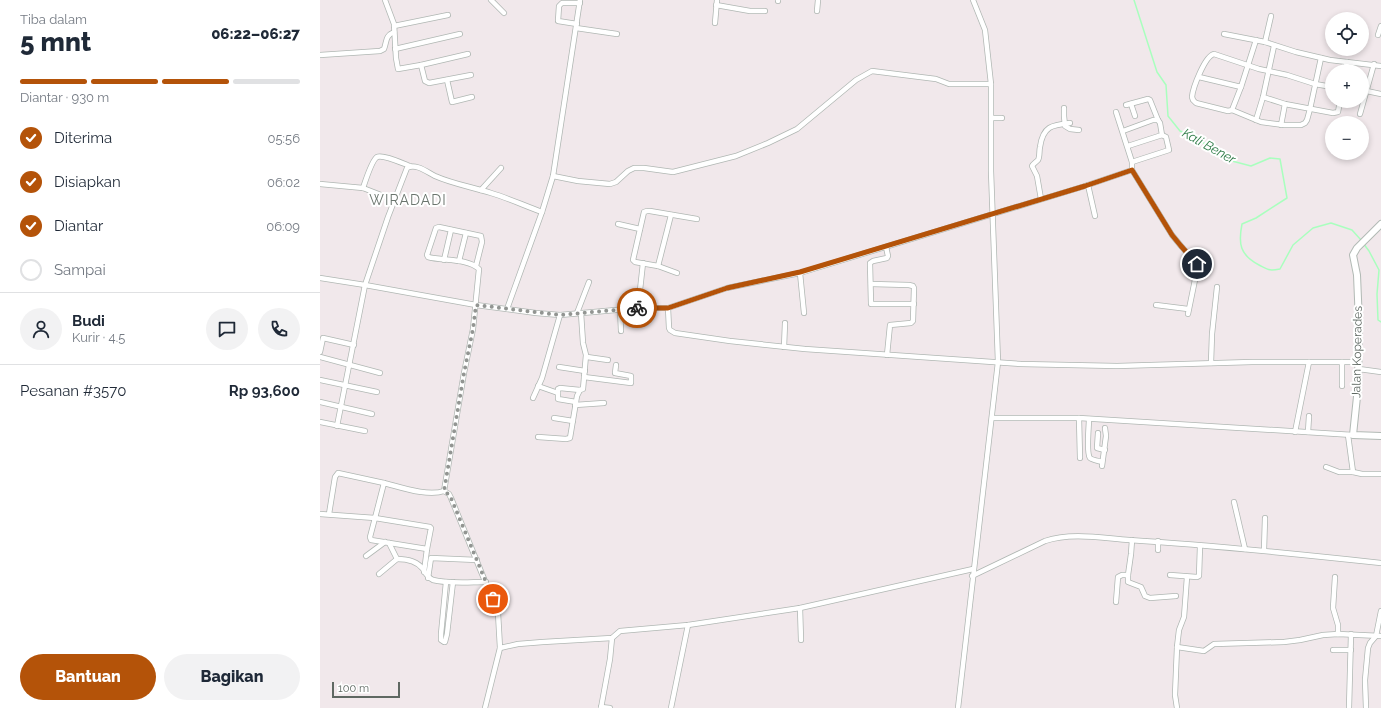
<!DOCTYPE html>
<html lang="id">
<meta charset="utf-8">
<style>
body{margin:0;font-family:Raleway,sans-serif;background:#f2f2f3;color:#1f2937;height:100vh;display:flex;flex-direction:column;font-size:15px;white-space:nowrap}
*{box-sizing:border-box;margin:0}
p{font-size:13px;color:#747a83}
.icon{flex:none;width:22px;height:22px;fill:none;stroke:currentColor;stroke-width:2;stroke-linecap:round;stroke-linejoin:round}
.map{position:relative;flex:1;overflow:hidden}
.drawer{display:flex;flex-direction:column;background:#fff;width:320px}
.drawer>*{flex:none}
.fabs{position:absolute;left:1005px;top:12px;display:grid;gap:8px}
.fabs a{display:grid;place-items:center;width:44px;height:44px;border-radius:50%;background:#fff;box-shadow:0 2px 6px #0003;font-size:20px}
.scale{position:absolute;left:12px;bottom:10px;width:68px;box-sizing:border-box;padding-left:4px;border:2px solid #5f6862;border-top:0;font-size:11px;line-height:14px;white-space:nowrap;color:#5f6862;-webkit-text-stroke:3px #fff;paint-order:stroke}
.pin{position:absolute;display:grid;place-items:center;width:34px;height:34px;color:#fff;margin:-17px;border:2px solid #fff;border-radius:50%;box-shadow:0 1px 4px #0007}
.courier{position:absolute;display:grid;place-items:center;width:40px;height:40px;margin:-20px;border:3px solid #b45309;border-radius:50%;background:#fff;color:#222;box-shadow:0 1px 5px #0007}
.summary em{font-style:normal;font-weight:800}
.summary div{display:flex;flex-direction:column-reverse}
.summary{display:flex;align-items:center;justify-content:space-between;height:68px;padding:0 20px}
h1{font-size:26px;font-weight:800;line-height:30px}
.bar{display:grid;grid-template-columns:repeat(4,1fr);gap:6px 4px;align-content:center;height:48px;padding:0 20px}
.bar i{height:5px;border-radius:3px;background:#e0e1e3}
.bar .current{background:#b45309}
.bar p{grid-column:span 4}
.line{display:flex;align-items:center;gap:10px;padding:0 20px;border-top:1px solid #e0e1e3}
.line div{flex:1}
.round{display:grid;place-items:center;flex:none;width:42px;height:42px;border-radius:21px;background:#f2f2f3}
ol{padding:0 20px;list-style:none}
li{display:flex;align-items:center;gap:12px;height:44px}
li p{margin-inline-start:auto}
li .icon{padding:4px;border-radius:50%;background:#b45309;color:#fff;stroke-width:4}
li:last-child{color:#747a83}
li i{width:22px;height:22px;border:2px solid #e0e1e3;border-radius:50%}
.cta{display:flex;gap:8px;margin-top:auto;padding:8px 20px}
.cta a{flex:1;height:46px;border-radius:24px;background:#b45309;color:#fff;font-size:16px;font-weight:800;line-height:46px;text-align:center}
.cta a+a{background:#f2f2f3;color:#1f2937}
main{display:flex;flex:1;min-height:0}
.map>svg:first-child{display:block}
</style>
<main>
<section class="drawer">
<div class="summary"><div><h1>5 mnt</h1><p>Tiba dalam</p></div><em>06:22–06:27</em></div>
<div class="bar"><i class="current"></i><i class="current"></i><i class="current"></i><i></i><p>Diantar · 930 m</p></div>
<ol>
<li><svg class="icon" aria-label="check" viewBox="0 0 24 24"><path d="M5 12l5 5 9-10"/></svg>Diterima<p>05:56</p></li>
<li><svg class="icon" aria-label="check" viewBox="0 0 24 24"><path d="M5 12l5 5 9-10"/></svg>Disiapkan<p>06:02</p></li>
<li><svg class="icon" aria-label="check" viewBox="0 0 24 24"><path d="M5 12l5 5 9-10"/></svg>Diantar<p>06:09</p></li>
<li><i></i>Sampai</li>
</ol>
<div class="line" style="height:72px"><a class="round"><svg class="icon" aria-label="person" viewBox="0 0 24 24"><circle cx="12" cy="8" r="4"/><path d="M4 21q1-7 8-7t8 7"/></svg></a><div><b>Budi</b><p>Kurir · 4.5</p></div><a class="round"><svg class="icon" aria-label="chat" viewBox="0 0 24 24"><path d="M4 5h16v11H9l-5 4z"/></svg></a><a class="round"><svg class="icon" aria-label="phone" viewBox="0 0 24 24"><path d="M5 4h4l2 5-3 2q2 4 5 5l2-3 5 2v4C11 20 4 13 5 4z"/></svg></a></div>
<div class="line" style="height:52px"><div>Pesanan #3570</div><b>Rp 93,600</b></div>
<div class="cta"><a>Bantuan</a><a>Bagikan</a></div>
</section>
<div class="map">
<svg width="1061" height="708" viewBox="0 0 1061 708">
<rect width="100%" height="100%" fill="#f1e8eb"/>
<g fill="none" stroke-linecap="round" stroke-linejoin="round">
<g stroke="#a9ffbe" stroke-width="1.5">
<path d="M 814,0 L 837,72 L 846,85 L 848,116 L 860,131 L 876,138 L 912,161 L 931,166 L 950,158 L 960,159 L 967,198 L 936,218 L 922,224 C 918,244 920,255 939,265 C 949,270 949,271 960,269 L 973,245 L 993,228 L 1011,223 L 1032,230 L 1041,240"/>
<polyline points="1043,243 1049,251 1059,270 1057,294 1058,320 1061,322"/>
</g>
<defs>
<g id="street">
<polyline points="65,0 74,24 76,58 78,69 101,65 105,81 109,83 151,75"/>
<polyline points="171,0 184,13"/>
<polyline points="458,0 458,1"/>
<polyline points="396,5 430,11 445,11"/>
<polyline points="497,11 498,0"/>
<polyline points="951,16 945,42 976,52 1010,60 1061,66"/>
<polyline points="395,23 397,0"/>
<polyline points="257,24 238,21 239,6 242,3 260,3"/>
<polyline points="74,26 128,15"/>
<polyline points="256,28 297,34"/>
<polyline points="904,34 945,42"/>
<polyline points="1058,35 1061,26"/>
<polyline points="954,46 943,97 965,104 1013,113 1018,112 1020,101"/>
<polyline points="75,49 140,34"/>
<path d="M 0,55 L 60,51 L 64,49 C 67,41 65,36 74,32"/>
<polyline points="101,65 148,54"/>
<polyline points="1025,71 1027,62"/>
<polyline points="879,77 921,87 936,40"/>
<polyline points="127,80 132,102 152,97"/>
<path d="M 921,87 L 912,110 L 908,111 L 876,103 L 873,100 L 872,97 C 873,87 885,56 894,54 L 939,69 L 967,75 L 995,84 L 1012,87"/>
<polyline points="1042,90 1061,94"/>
<polyline points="811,104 815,116"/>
<polyline points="806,105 828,99 830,100 838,120"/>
<polyline points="744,108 744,116 745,126 750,129 759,130"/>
<polyline points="912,110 941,122 964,125 981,125 985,123 987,120 990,109 1001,58"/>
<polyline points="796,112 812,162 812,170 852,235 861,246 877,264 877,270 868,314"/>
<polyline points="1040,114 1054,64"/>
<polyline points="672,118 682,118"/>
<polyline points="936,120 943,97"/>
<polyline points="961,125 965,104"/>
<polyline points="803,131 833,120 838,120 840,123 842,135 808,146"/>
<polyline points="812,162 849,150 846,137 842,135"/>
<polyline points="233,176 258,181 290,184 296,182 308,171 314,168 324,168 353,172 416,156 448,143 477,129 536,80 552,71 616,79 629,84 671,84"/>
<polyline points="0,184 43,188 74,200"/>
<polyline points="768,185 775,216"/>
<path d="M 43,188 C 45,182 52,160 57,157 C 63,154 84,164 90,166"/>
<polyline points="161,190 181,168"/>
<path d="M 721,199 L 717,176 L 712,166 C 713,164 716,162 718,160 C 720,157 719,151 720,147 C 723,126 732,125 750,123"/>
<polyline points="298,224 320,229"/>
<polyline points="566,247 568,256 567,258 553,261 550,263 551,304 594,304"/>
<polyline points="124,260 131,230"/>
<polyline points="139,261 146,233"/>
<path d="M 156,266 L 162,242 L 161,236 L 119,227 L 116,228 L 107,255 L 108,257 C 122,261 148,258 159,269 L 153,329 L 144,373 L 124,491 L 129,494 L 131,498 L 178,613 L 180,648 L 198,644 L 223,642 L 292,638 L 300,631 L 368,625 L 480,608 L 653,569"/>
<polyline points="338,266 351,215"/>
<polyline points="357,273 338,266 315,262 313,260 324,212 327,211 330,211 377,219"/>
<polyline points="480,273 484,313"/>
<polyline points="0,278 45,285 156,305 216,313 240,315 318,308 348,308 349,328 350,330 355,333 410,341 485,349 701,364 797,366 932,362 1039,362"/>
<polyline points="551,284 589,285 593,286 594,288 593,321 591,323 570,325 567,355"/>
<polyline points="836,305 868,309"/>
<polyline points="318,308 323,263"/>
<polyline points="348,308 407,288 480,273 765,186 812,170"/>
<polyline points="187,309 222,212 233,176 260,0"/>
<polyline points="300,309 301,331"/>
<polyline points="257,313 269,282"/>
<polyline points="464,347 465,323"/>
<polyline points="0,352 3,338 34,345"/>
<polyline points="0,357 60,373"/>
<polyline points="267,357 288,360"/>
<polyline points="891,363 892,334 897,287"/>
<polyline points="239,367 265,371"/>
<polyline points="1039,369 1061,372"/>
<polyline points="264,377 311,383 311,376 295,373 296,365"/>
<polyline points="0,380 57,392"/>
<polyline points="218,386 238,393"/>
<polyline points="1022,386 1022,362"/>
<polyline points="213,398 222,378 240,315"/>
<polyline points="0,402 52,414"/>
<polyline points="256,402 238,399 238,389 240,388 260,390"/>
<polyline points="255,405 284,403"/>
<polyline points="234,418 253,421"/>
<polyline points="672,418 759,418 1033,435"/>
<polyline points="759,418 760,458"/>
<path d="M 769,419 C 769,426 766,453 770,458 C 772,460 779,461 782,462"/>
<polyline points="0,422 45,431"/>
<path d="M 17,426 L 45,285 L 68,217 L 87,168 C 96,163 107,172 115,176 C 133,184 152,187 171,193 C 188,198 205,206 222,212"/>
<polyline points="975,432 989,362"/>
<polyline points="988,432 989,416"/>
<polyline points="778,433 777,448 785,450"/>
<polyline points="1028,435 1033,472 1042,474 1061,474"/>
<polyline points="218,437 246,439 250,438 257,396 260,390 263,389 266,355 263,343 261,313"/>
<polyline points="782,466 786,436 785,428"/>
<polyline points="1006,467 1019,472 1033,472"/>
<polyline points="914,502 925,549"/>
<path d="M 0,514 L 55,518 L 64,483 C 80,487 108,497 124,491"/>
<polyline points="9,514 15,477 18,473 64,483"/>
<polygon points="55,518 110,527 111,528 107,549 51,540 50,537"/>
<polyline points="838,550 838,541"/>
<polyline points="944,550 945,518"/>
<polyline points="46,556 65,542"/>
<path d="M 77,559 C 86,559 97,561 103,569 C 106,574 107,577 113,580 C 128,584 150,582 166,582"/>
<polyline points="104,572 107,549"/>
<polyline points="59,574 77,559 69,543"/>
<polyline points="808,575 808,582 821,587 825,596 830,598 856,596"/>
<polyline points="850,575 877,577 879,576 880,546"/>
<path d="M 652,576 L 725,541 C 751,532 782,538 809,540 C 893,545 977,554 1061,563"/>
<polyline points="1015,577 1013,608 1018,625 1018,634"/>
<polyline points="108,578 111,558 157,560"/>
<polyline points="126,582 121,634 121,640 124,642 125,642 127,634 133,582"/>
<polyline points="796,602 798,577 802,575 808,575 811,554 812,540"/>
<polyline points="480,608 481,640"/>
<polyline points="857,647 884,651 894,644 964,642 980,640 1003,635 1018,634 1061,636"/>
<polyline points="1013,650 1031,650"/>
<polyline points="281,707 290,708"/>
<polyline points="165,708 180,648"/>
<polyline points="281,708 290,659 292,638"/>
<polyline points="351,708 368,625"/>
<polyline points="638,708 678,362 671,171 671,84 665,30 653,0"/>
<polyline points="857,708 855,695 857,647 859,630 864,617 867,577"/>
<polyline points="1029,708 1031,634"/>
<polyline points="1046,708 1045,680 1048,648 1050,643 1056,636 1061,611"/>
</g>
<polyline id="secondary" points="1061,224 1037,248 1033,255 1037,275 1039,323 1038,387 1033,435 1061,436"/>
</defs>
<use href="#street" stroke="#b0b7b3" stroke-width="6"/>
<use href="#secondary" stroke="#b2bab5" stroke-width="8"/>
<use href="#street" stroke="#fff" stroke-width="4.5"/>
<use href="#secondary" stroke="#fff" stroke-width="6"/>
</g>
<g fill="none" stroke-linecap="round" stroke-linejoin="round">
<polyline stroke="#929592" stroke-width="4" stroke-dasharray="0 7.2" points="173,599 131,498 128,494 124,491 144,373 153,329 156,305 240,315 317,308"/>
<polyline stroke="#b45309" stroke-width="5" points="317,308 348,308 407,288 480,272 765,186 812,170 852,235 861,246 877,264"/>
</g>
<g text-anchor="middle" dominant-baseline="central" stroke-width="4" stroke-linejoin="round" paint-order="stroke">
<g font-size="12" fill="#5f6862" stroke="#fff">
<text transform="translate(1037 352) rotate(-89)">Jalan Koperades</text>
</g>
<g font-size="13" font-style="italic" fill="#337e4b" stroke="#fff">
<text transform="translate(889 146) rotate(29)">Kali Bener</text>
</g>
<g font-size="14" letter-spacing="1" fill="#6b756e" stroke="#fff">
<text x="88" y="200">WIRADADI</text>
</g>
</g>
</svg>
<div class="fabs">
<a><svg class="icon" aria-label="locate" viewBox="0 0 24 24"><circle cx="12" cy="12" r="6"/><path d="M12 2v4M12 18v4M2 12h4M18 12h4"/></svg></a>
<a>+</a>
<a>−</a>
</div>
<div class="scale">100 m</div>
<div class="pin" style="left:173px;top:599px;background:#ea580c"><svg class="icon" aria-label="bag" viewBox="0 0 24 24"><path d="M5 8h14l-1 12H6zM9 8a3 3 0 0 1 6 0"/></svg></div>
<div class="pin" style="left:877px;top:264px;background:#1f2937"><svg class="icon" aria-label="home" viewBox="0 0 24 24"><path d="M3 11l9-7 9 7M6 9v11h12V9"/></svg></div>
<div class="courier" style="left:317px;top:308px"><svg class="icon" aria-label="bike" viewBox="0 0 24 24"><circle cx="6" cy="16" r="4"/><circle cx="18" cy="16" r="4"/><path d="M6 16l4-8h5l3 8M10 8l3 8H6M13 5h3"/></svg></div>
</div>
</main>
